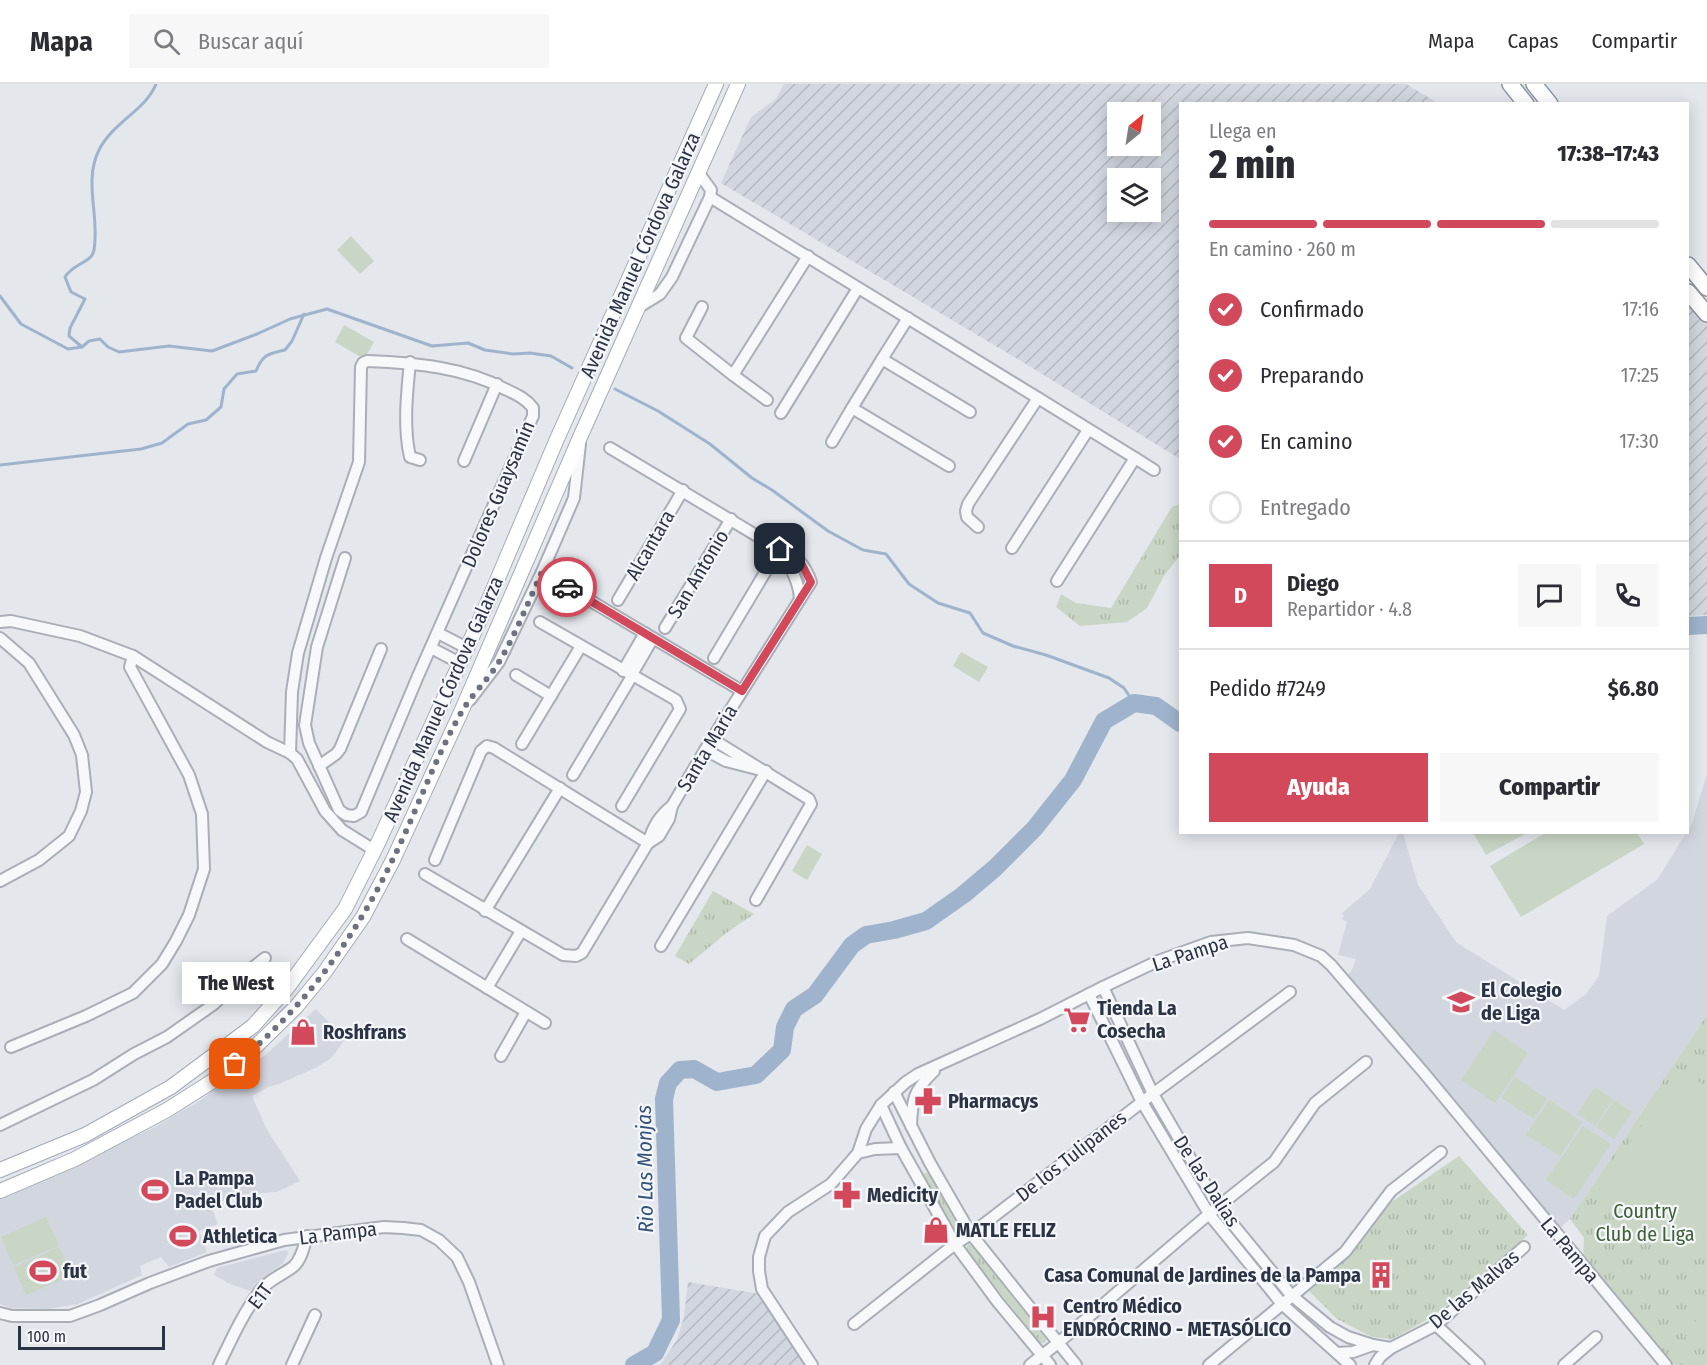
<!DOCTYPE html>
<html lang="es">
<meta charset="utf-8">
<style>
body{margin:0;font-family:"Fira Sans Condensed",sans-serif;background:#f7f7f7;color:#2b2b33;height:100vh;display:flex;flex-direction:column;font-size:22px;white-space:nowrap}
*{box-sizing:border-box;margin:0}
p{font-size:20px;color:#7c7c81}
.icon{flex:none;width:33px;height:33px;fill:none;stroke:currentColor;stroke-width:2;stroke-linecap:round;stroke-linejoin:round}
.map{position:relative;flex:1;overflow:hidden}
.details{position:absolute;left:1179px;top:18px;width:510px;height:732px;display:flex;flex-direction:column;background:#fff;border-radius:0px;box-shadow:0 3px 15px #0003}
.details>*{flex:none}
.needle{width:39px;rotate:30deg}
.buttons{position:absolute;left:1107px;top:18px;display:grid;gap:12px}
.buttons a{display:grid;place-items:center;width:54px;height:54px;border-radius:0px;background:#fff;box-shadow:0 3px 15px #0003;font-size:30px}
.scale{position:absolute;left:18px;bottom:15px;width:147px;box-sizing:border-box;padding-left:6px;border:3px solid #2b3445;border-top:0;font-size:16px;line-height:21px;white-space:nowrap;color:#2b3445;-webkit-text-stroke:4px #f4f6f9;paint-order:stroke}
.pin{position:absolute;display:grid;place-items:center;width:51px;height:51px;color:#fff;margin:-26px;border-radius:12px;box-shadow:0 3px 9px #0006}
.courier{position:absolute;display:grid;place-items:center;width:60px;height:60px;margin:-30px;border:4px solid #d1495b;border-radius:50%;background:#fff;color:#222;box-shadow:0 2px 8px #0007}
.bubble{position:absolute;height:42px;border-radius:0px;background:#fff;box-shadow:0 3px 15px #0003;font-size:20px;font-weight:800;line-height:42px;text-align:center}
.overview em{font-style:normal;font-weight:800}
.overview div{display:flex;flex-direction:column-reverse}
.overview{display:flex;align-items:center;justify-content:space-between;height:102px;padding:0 30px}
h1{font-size:39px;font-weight:800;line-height:45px}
.bar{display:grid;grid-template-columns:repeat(4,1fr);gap:9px 6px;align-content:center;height:72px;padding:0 30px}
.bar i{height:8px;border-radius:4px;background:#e1e1e2}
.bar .on{background:#d1495b}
.bar p{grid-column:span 4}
.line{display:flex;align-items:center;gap:15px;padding:0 30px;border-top:2px solid #e1e1e2}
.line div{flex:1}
.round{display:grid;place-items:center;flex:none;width:63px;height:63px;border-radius:0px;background:#f7f7f7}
ol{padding:0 30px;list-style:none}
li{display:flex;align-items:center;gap:18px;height:66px}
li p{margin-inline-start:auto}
li .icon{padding:6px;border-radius:50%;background:#d1495b;color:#fff;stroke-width:4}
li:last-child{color:#7c7c81}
li i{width:33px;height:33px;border:3px solid #e1e1e2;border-radius:50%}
.cta{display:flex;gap:12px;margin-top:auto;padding:12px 30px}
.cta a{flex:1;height:69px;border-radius:0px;background:#d1495b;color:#fff;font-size:24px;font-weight:800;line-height:69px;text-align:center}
.cta a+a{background:#f7f7f7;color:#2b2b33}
header{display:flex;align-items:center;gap:36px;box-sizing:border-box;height:84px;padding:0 30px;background:#fff;border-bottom:2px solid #e1e1e2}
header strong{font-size:28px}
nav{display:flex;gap:33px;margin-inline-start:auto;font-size:21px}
.search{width:420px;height:54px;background:#f7f7f7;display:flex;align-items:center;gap:15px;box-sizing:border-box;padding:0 21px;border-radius:0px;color:#7c7c81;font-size:22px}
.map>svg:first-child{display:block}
</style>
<header>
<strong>Mapa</strong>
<div class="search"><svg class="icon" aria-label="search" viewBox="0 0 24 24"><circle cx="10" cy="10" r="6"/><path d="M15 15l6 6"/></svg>Buscar aquí</div>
<nav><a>Mapa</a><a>Capas</a><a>Compartir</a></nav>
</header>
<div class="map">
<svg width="1707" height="1281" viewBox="0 0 1707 1281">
<defs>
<pattern id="industrial-furrows" width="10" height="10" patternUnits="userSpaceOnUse" patternTransform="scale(1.5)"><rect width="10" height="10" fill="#d2d6de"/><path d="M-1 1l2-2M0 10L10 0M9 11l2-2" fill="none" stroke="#b4b8c0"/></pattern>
<pattern id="grass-tufts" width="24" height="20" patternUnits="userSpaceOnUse" patternTransform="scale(1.5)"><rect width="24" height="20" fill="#c9d6c5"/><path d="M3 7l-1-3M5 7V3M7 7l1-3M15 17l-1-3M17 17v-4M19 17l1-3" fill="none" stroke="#adb8ab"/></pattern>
</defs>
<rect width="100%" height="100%" fill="#e4e7ec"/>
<g fill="#d2d6de">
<polygon points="1707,690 1707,931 1570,1135 1560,1144 1348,891 1352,886 1356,875 1338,871 1347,838 1342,835 1344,832 1342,829 1370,805 1399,749 1403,749 1418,801 1456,858 1564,926 1586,910 1599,892 1607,832 1657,796 1686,749 1688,748 1693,736"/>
<polygon points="316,925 345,955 336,968 330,975 315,984 279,1000 268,1003 252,1012 267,1046 300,1097 277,1108 246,1110 224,1117 210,1119 218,1140 199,1147 207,1168 169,1183 161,1173 140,1182 142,1191 78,1220 47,1225 10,1224 0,1220 0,1113 153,1044 198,1018 235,990 238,992 264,972"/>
<polygon points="285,1166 289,1168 283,1179 262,1195 251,1207 230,1200 214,1191 217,1184"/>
</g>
<g fill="url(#industrial-furrows)" fill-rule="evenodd">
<path d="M 784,0 L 1406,0 L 1438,19 L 1180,20 L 1180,375 L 1026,280 L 721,99 L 751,33 L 776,15 ZM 1118,28 L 1150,28 L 1150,62 L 1118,62 ZM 1118,94 L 1150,94 L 1150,128 L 1118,128 Z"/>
<polygon points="1688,215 1707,239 1707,531 1688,532"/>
<polygon points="688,1198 760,1210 801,1271 804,1281 660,1281 677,1256 684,1233"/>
</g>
<g fill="url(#grass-tufts)">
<polygon points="1180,420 1180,471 1164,492 1147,524 1127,538 1080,542 1056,523 1061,510 1076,519 1111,524 1170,426 1172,423"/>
<polygon points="713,807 754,830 725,850 689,880 675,872"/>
<polygon points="1707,931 1707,1281 1675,1281 1583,1173 1584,1154 1570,1135"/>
<polygon points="1459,1072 1528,1151 1434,1232 1392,1255 1372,1253 1337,1235 1309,1207 1351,1171 1390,1119"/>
<polygon points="928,1088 959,1144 956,1148 954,1148 921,1091"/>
<polygon points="968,1160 972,1162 1046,1255 1045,1259 1040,1259 966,1166"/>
</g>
<g fill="#c9d6c5">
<polygon points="351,152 374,177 360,190 337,166"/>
<polygon points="344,241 374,258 364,275 335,258"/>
<polygon points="961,568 988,583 979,598 953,582"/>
<polygon points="1547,748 1637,749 1644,760 1521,833 1490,782"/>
<polygon points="1473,749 1527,749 1486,771"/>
<polygon points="807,761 822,770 807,796 792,787"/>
<polygon points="1494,946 1528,969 1495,1019 1461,996"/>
<polygon points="1679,984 1707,1003 1707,1145 1687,1175 1594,1114"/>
<polygon points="1515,993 1547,1015 1534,1035 1501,1014"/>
<polygon points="1595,1003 1613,1015 1595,1042 1577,1030"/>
<polygon points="1549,1016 1582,1038 1560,1072 1526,1051"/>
<polygon points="1614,1016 1632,1028 1614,1055 1596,1043"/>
<polygon points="1583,1042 1611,1060 1574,1115 1546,1096"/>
<polygon points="46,1133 59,1162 13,1181 1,1153"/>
<polygon points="59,1163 72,1191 26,1211 14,1183"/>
<polygon points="1707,1220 1707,1268 1685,1253"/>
</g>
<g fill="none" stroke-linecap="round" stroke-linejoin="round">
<g stroke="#9fb4cc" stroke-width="3">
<polyline points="0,212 21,240 68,265 82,263 89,257 100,255 108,263 119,268 169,262 212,267 257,250 290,235 327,225 432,262 468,259 485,266 513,270 530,269 551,272 572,284"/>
<path d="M 82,263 L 69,252 L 70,244 L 85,215 L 71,208 L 65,193 C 73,179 92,179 94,166 C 100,132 83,98 99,66 C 113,38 146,26 156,0"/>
<polyline points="615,305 658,327 710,360 752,394 772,406 828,447 863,466 886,470 909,500 938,519 970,529 983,549 1013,562 1046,571 1109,594 1124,604 1134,619"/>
<path d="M 0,381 L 141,365 L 162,359 L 188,340 L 206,336 L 221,323 L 224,305 L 237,290 L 256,287 C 263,270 268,270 285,266 L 292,257 L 304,230"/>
</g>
<g stroke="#9fb4cc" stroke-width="18">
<polyline points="1688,542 1707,541"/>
<polyline points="634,1281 655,1269 671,1236 664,1015 668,999 680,986 694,985 717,998 756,991 782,966 785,943 794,925 815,911 852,861 866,851 894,846 926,837 963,811 995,784 1034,745 1073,696 1104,637 1134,619 1156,622 1180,639"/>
</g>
<defs>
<g id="minor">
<polyline points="710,113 1038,314 968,420 966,427 967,433 978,443"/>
<polyline points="639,223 660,210 672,193 710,113 711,106 698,88"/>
<polyline points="702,223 686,254 733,291 808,172"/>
<polyline points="882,275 908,234"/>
<path d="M 410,278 C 407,309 403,342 410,373 L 420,376"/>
<polyline points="733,291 767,316"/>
<polyline points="1038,314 1135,374 1057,497"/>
<polyline points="781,329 858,204"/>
<polyline points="832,358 852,324"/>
<path d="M 610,364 L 779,465 C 797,471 805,481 811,498 L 705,666 L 672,722 L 669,735 L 659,752 L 648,759"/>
<polyline points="1135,374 1154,386"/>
<polyline points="464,377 497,300"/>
<polyline points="949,382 852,324 882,275 970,328"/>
<polyline points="1012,464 1088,346"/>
<path d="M 780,466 C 789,481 799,496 800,515"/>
<polyline points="542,488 742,607"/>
<polyline points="618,516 683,406"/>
<polyline points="0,538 11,537 80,552 133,572 267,658 290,669 297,675 325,727 342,746 374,766"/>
<polyline points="540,538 676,616 680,625 622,722"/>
<polyline points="665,544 731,435"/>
<polyline points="438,549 467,564"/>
<polyline points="0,554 29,579 74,651 82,671 86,708 81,727 69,752 39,776 0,797"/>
<polyline points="431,564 460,579"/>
<polyline points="714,574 779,465"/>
<polyline points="623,587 645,549"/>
<polyline points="516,591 551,612"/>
<polyline points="631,592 653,554"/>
<polyline points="470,616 499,578 542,488 574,414 580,360"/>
<polyline points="712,655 809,715 811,720 756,816"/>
<polyline points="522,660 581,562"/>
<polyline points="705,666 726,677 757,685"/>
<path d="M 290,669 L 292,608 L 298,569 L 326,474 L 359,378 L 361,283 L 363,279 L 367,277 C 416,279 464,283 507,306 C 518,311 526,315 533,324 L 533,332 L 418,592 L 361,728 L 354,732 L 346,731 L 339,726 L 309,659 L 305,641 L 317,563 L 345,474"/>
<polyline points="319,682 336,670 340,665 381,565"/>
<polyline points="573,691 632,592"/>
<polyline points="435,776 481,667 487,662 494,664 648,759"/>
<path d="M 425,790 L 563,871 L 576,872 L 582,869 L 648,759 C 653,743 659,732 672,722"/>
<polyline points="485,827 560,704"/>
<polyline points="407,855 545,939"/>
<polyline points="661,862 766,687"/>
<polyline points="1103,903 1153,1010 1218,1122 1291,1211 1330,1243 1348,1253 1373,1261 1391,1264"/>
<polyline points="487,904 521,847"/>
<polyline points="1089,910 1142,1018 1209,1130 1282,1220 1350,1281"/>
<polyline points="11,963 86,932 133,909 162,880 176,857 189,831 204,785 202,730 189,691 130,583 133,572"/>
<polyline points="501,972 526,928"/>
<polyline points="894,1008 930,1079 971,1150 1076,1281"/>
<polyline points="881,1021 901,1064 955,1160 997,1217 1050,1281"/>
<polyline points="0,1041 93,996 134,970 167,953 214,920 247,888 265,874"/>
<path d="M 911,1042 C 912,1015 914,1006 934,987"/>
<polyline points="858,1069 875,1065 901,1064"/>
<polyline points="0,1229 12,1232 70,1232 100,1221 150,1199 209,1177 284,1156 384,1143 403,1144 421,1146 439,1156 457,1173 469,1198 498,1281"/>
<polyline points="854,1240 955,1160 971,1150 1142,1018 1290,908"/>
<polyline points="1436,1241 1479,1281"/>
<polyline points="1338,1269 1353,1268 1373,1261"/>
<path d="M 219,1281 C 231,1256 243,1229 260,1207 C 269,1195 283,1191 294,1182 C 302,1174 304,1162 307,1152"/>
<polyline points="292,1281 315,1231"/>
<polyline points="812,1281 762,1205 759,1187 759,1173 765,1152 788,1128 831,1100 858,1069 866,1045 881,1021 906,998 918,990 1040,935 1103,903 1158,877 1211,858 1248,854 1294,861 1321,872 1331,881 1424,989 1666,1281"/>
<polyline points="1030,1281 1058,1259 1209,1130 1274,1078 1315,1019 1366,978"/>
<polyline points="1209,1281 1345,1168 1391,1107 1441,1068"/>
<polyline points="1375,1281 1380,1273 1391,1264 1436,1241 1524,1163"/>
<polyline points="1564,1281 1596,1253"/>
</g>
<g id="major">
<polyline points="0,1086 85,1051 171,1003 253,942 287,904 345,825 378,759 487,520 557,355 716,0"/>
<polyline points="0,1107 75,1075 167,1026 219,993 250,968 296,923 324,889 363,833 393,776 461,628 581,351 738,0"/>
</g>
<g id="highway">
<polyline points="1510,0 1526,20"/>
<polyline points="1534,0 1550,20"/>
<polyline points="1688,181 1707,204"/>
<polyline points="1688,208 1707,230"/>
</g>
</defs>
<use href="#minor" stroke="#a9aeb7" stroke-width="14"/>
<use href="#major" stroke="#a3abb8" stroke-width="16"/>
<use href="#highway" stroke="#8b94a3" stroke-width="18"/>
<use href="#minor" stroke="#f7f8fa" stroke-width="10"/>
<use href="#major" stroke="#fff" stroke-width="14"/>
<use href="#highway" stroke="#fff" stroke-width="15"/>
</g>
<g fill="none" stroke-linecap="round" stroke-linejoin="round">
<path stroke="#6c737f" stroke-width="6" stroke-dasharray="0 10.8" d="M 235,980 C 303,926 354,855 392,777 C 416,729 434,676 461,629 C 471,611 488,596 499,578 C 515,552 529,516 542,488 L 567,503"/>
<polyline stroke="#d1495b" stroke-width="8" points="567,503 742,607 811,498 799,475 780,465"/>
</g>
<defs>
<symbol id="school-bare" viewBox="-9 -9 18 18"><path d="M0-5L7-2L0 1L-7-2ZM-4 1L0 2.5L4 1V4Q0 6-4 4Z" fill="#d1495b" stroke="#f4f6f9" stroke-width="2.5" paint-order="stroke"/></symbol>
<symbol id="supermarket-bare" viewBox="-9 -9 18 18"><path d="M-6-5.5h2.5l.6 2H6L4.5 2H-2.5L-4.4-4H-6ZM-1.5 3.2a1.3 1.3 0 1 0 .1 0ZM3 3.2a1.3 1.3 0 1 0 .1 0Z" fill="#d1495b" stroke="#f4f6f9" stroke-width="2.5" paint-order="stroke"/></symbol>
<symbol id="shop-bare" viewBox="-9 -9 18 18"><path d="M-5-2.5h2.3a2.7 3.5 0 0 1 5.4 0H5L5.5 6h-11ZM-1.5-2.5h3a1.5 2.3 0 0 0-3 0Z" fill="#d1495b" stroke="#f4f6f9" stroke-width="2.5" paint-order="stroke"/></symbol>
<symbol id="pharmacy-bare" viewBox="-9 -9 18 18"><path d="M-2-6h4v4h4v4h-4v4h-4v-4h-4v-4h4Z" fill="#d1495b" stroke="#f4f6f9" stroke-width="2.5" paint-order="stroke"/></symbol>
<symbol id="stadium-bare" viewBox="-9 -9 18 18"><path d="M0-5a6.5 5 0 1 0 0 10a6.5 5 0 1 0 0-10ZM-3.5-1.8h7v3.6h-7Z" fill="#d1495b" stroke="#f4f6f9" stroke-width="2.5" paint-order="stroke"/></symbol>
<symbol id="building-bare" viewBox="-9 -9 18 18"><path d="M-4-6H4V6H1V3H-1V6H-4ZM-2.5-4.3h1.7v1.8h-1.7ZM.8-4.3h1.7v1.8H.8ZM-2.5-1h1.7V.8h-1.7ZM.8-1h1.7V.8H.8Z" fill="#d1495b" stroke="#f4f6f9" stroke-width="2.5" paint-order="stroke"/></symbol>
<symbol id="hospital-bare" viewBox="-9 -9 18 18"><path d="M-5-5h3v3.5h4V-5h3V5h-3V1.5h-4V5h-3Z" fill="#d1495b" stroke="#f4f6f9" stroke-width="2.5" paint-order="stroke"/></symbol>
</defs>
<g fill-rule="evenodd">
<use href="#school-bare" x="1442" y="899" width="38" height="38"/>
<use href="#supermarket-bare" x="1058" y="917" width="38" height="38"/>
<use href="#shop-bare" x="284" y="929" width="38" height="38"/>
<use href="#pharmacy-bare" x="909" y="998" width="38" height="38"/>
<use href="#stadium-bare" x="136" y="1087" width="38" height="38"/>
<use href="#pharmacy-bare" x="828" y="1092" width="38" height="38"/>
<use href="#shop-bare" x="917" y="1127" width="38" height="38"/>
<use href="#stadium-bare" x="164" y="1133" width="38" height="38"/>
<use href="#stadium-bare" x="24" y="1168" width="38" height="38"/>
<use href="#building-bare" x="1362" y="1172" width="38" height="38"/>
<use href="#hospital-bare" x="1024" y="1214" width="38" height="38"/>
</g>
<g text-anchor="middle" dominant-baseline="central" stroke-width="4.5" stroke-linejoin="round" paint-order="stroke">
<g font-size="20" fill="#2b3445" stroke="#f4f6f9">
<text transform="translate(640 171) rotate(-66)">Avenida Manuel Córdova Galarza</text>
<text transform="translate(498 410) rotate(-67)">Dolores Guaysamín</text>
<text transform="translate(650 461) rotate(-60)">Alcantara</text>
<text transform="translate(698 490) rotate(-59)">San Antonio</text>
<text transform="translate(443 615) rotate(-66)">Avenida Manuel Córdova Galarza</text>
<text transform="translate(707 664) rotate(-59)">Santa Maria</text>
<text transform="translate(1190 869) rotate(-18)">La Pampa</text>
<text transform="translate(1071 1072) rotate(-38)">De los Tulipanes</text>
<text transform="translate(1207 1097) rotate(57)">De las Dalias</text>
<text transform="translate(338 1149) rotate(-7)">La Pampa</text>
<text transform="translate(1570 1166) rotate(50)">La Pampa</text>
<text transform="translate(1474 1205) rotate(-40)">De las Malvas</text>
<text transform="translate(260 1212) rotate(-53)">E1T</text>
</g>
<g font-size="20" font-weight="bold" fill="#2b3445" stroke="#f4f6f9" text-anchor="start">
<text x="1481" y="906">El Colegio<tspan x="1481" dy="23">de Liga</tspan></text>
<text x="1097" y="924">Tienda La<tspan x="1097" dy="23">Cosecha</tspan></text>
<text x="323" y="948">Roshfrans</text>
<text x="948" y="1017">Pharmacys</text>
<text x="175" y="1094">La Pampa<tspan x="175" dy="23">Padel Club</tspan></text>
<text x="867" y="1111">Medicity</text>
<text x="956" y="1146">MATLE FELIZ</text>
<text x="203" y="1152">Athletica</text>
<text x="63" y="1187">fut</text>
<text x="1361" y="1191" text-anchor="end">Casa Comunal de Jardines de la Pampa</text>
<text x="1063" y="1222">Centro Médico<tspan x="1063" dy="23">ENDRÓCRINO - METASÓLICO</tspan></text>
</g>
<g font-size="20" fill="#3f6138" stroke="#f4f6f9">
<text x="1645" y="1127">Country<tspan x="1645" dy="23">Club de Liga</tspan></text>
</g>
<g font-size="21" font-style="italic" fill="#34527a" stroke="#f4f6f9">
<text transform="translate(645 1085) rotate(-91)">Rio Las Monjas</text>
</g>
</g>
</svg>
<div class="buttons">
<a><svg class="needle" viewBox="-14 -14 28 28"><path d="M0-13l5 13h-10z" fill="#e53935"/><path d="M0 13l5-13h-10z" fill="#7c7c81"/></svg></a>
<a><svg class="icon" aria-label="layers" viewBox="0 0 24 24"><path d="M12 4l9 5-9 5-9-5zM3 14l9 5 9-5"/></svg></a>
</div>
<div class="scale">100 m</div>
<div class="pin" style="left:235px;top:980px;background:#ea580c"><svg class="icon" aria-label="bag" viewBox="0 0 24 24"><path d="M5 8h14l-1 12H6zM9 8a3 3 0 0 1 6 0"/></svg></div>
<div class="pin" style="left:780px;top:465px;background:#1f2937"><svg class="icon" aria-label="home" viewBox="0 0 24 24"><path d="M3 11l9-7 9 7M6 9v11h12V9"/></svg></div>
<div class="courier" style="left:567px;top:503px"><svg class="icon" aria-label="car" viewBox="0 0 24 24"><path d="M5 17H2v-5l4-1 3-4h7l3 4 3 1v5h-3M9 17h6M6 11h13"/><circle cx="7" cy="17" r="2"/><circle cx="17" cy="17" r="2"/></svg></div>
<div class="bubble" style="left:182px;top:878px;width:108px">The West</div>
<section class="details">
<div class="overview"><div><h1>2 min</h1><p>Llega en</p></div><em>17:38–17:43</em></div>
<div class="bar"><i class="on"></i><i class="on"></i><i class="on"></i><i></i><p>En camino · 260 m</p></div>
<ol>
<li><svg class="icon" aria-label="check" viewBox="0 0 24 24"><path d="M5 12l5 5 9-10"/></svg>Confirmado<p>17:16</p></li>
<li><svg class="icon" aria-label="check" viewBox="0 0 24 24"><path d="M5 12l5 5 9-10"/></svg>Preparando<p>17:25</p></li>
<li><svg class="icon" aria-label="check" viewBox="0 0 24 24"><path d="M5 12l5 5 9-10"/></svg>En camino<p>17:30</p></li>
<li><i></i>Entregado</li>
</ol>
<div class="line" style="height:108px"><b class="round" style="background:#d1495b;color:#fff">D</b><div><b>Diego</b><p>Repartidor · 4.8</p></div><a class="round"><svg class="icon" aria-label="chat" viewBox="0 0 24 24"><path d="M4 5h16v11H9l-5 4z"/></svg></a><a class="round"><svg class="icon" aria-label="phone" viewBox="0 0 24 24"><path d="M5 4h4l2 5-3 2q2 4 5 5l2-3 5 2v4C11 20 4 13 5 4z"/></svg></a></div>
<div class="line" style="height:78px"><div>Pedido #7249</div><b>$6.80</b></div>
<div class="cta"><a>Ayuda</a><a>Compartir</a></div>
</section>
</div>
